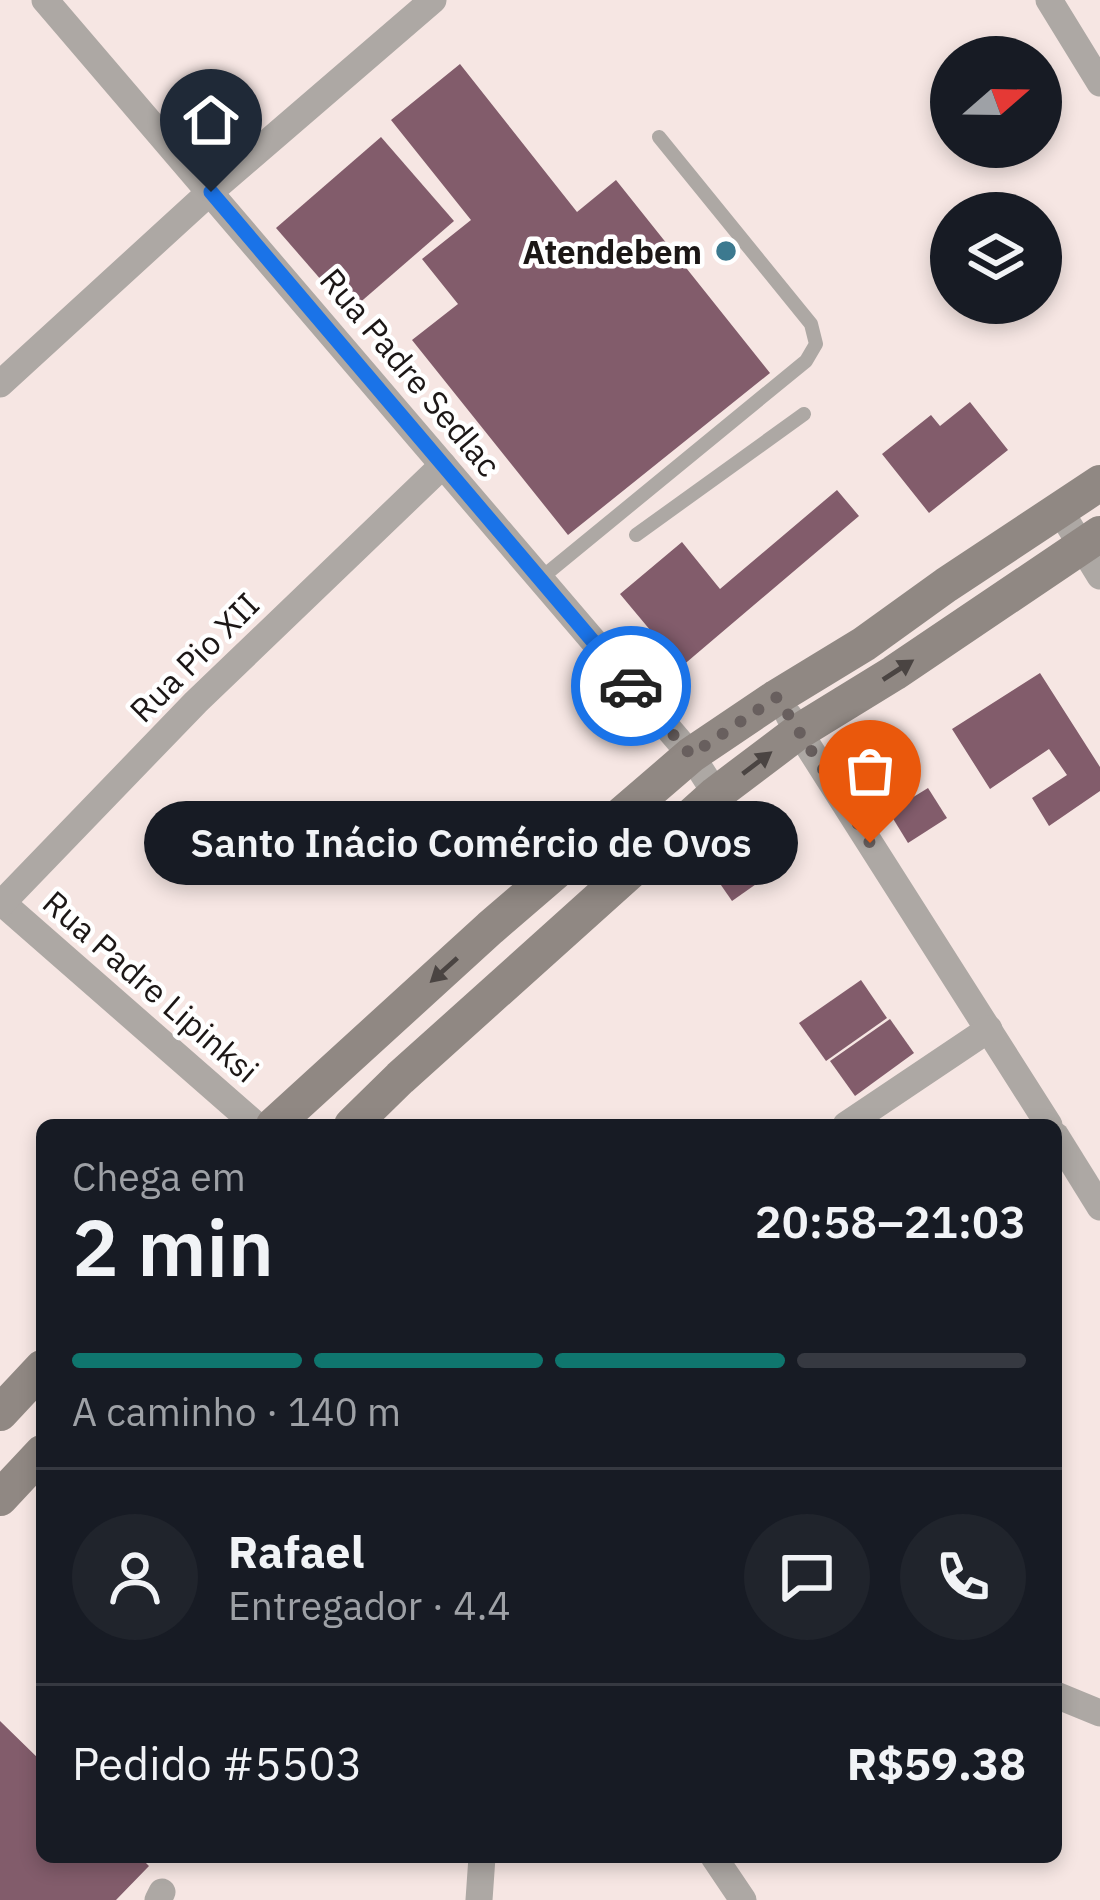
<!DOCTYPE html>
<html lang="pt">
<meta charset="utf-8">
<style>
body{margin:0;font-family:"IBM Plex Sans",sans-serif;background:#20242c;color:#f1f3f6;height:100vh;display:flex;flex-direction:column;font-size:45px;white-space:nowrap}
*{box-sizing:border-box;margin:0}
p{font-size:39px;color:#9ea1a6}
.icon{flex:none;width:66px;height:66px;fill:none;stroke:currentColor;stroke-width:2;stroke-linecap:round;stroke-linejoin:round}
.map{position:relative;flex:1;overflow:hidden}
.panel{position:absolute;left:36px;top:1119px;width:1026px;height:744px;display:flex;flex-direction:column;background:#171b24;border-radius:18px;box-shadow:0 6px 18px #0003}
.panel>*{flex:none}
.needle{width:78px;rotate:70deg}
.controls{position:absolute;left:930px;top:36px;display:grid;gap:24px}
.controls a{display:grid;place-items:center;width:132px;height:132px;border-radius:50%;background:#171b24;box-shadow:0 6px 18px #0003;font-size:60px}
.pin{position:absolute;display:grid;place-items:center;width:102px;height:102px;color:#fff;margin:-123px -51px;border-radius:50% 50% 50% 0;rotate:-45deg;box-shadow:0 0 12px #0007}
.pin .icon{rotate:45deg}
.courier{position:absolute;display:grid;place-items:center;width:120px;height:120px;margin:-60px;border:9px solid #1a73e8;border-radius:50%;background:#fff;color:#222;box-shadow:0 3px 15px #0007}
.bubble{position:absolute;height:84px;border-radius:42px;background:#171b24;box-shadow:0 6px 18px #0003;font-size:39px;font-weight:600;line-height:84px;text-align:center}
.overview em{font-style:normal;font-weight:600}
.overview div{display:flex;flex-direction:column-reverse}
.overview{display:flex;align-items:center;justify-content:space-between;height:204px;padding:0 36px}
h1{font-size:78px;font-weight:600;line-height:90px}
.bar{display:grid;grid-template-columns:repeat(4,1fr);gap:18px 12px;align-content:center;height:144px;padding:0 36px}
.bar i{height:15px;border-radius:9px;background:#363941}
.bar .current{background:#0f766e}
.bar p{grid-column:span 4}
.line{display:flex;align-items:center;gap:30px;padding:0 36px;border-top:3px solid #363941}
.line div{flex:1}
.round{display:grid;place-items:center;flex:none;width:126px;height:126px;border-radius:63px;background:#20242c}
.map>svg:first-child{display:block}
</style>
<div class="map">
<svg width="1100" height="1900" viewBox="0 0 1100 1900">
<rect width="100%" height="100%" fill="#f6e6e3"/>
<g fill="#825c6b">
<polygon points="460,64 577,212 616,180 770,373 568,535 412,340 458,304 422,259 471,220 391,120"/>
<polygon points="381,137 454,221 349,312 276,228"/>
<polygon points="970,402 1008,450 929,513 882,454 931,415 940,426"/>
<polygon points="837,490 859,516 681,667 620,594 682,542 720,589"/>
<polygon points="1040,673 1100,767 1100,791 1049,826 1032,798 1067,775 1049,749 990,789 952,729"/>
<polygon points="928,788 947,818 908,843 889,812"/>
<polygon points="758,844 776,870 732,901 714,875"/>
<polygon points="861,980 887,1018 826,1061 799,1023"/>
<polygon points="890,1019 914,1053 855,1096 830,1061"/>
<polygon points="0,1721 42,1762 42,1857 140,1857 149,1866 116,1900 0,1900"/>
</g>
<g fill="none" stroke-linecap="round" stroke-linejoin="round">
<g stroke="#ada8a4" stroke-width="14">
<polyline points="636,535 804,414"/>
<polyline points="540,579 806,361 816,344 811,324 659,137"/>
</g>
<g stroke="#ada8a4" stroke-width="27">
<polyline points="45,0 691,755 716,794"/>
<polyline points="1049,0 1100,83"/>
<polyline points="0,384 210,192 433,0"/>
<polyline points="1059,509 1100,576"/>
<polyline points="789,716 1049,1125"/>
<polyline points="0,901 256,1125"/>
<polyline points="0,905 196,702 443,465"/>
<polyline points="846,1125 989,1029"/>
<polyline points="1056,1136 1100,1207"/>
<polyline points="1056,1695 1100,1713"/>
<polyline points="714,1857 743,1900"/>
<polyline points="158,1900 162,1892"/>
<polyline points="479,1900 482,1857"/>
</g>
<g stroke="#908883" stroke-width="36">
<polyline points="274,1125 490,928 691,755 777,697 864,644 946,585 1100,483"/>
<polyline points="352,1125 400,1078 716,794 798,732 894,673 1100,534"/>
<polyline points="0,1413 42,1368"/>
<polyline points="0,1498 42,1453"/>
</g>
</g>
<defs><path id="oneway-solid" d="M-6-.8H1V-3.2L6.5 0L1 3.2V.8H-6Z" transform="scale(3)"/></defs>
<g fill="#4a4442">
<use href="#oneway-solid" transform="translate(898 670) rotate(-33)"/>
<use href="#oneway-solid" transform="translate(757 763) rotate(-37)"/>
<use href="#oneway-solid" transform="translate(444 970) rotate(138)"/>
</g>
<g fill="none" stroke-linecap="round" stroke-linejoin="round">
<polyline stroke="#685f5e" stroke-width="12" stroke-dasharray="0 21.6" points="631,686 691,755 777,697 870,843"/>
<polyline stroke="#1a73e8" stroke-width="15" points="211,192 631,686"/>
</g>
<circle fill="#3c798f" stroke="#fff" stroke-width="4.5" cx="726" cy="251" r="12"/>
<g text-anchor="middle" dominant-baseline="central" stroke-width="9" stroke-linejoin="round" paint-order="stroke">
<g font-size="33" font-weight="bold" fill="#1c1716" stroke="#fff" text-anchor="end">
<text x="702" y="251">Atendebem</text>
</g>
<g font-size="33" fill="#1c1716" stroke="#fff">
<text transform="translate(411 372) rotate(50)">Rua Padre Sedlac</text>
<text transform="translate(194 657) rotate(-45)">Rua Pio XII</text>
<text transform="translate(151 986) rotate(41)">Rua Padre Lipinksi</text>
</g>
</g>
</svg>
<div class="controls">
<a><svg class="needle" viewBox="-14 -14 28 28"><path d="M0-13l5 13h-10z" fill="#e53935"/><path d="M0 13l5-13h-10z" fill="#9ea1a6"/></svg></a>
<a><svg class="icon" aria-label="layers" viewBox="0 0 24 24"><path d="M12 4l9 5-9 5-9-5zM3 14l9 5 9-5"/></svg></a>
</div>
<div class="pin" style="left:870px;top:843px;background:#ea580c"><svg class="icon" aria-label="bag" viewBox="0 0 24 24"><path d="M5 8h14l-1 12H6zM9 8a3 3 0 0 1 6 0"/></svg></div>
<div class="pin" style="left:211px;top:192px;background:#1f2937"><svg class="icon" aria-label="home" viewBox="0 0 24 24"><path d="M3 11l9-7 9 7M6 9v11h12V9"/></svg></div>
<div class="courier" style="left:631px;top:686px"><svg class="icon" aria-label="car" viewBox="0 0 24 24"><path d="M5 17H2v-5l4-1 3-4h7l3 4 3 1v5h-3M9 17h6M6 11h13"/><circle cx="7" cy="17" r="2"/><circle cx="17" cy="17" r="2"/></svg></div>
<div class="bubble" style="left:144px;top:801px;width:654px">Santo Inácio Comércio de Ovos</div>
<section class="panel">
<div class="overview"><div><h1>2 min</h1><p>Chega em</p></div><em>20:58–21:03</em></div>
<div class="bar"><i class="current"></i><i class="current"></i><i class="current"></i><i></i><p>A caminho · 140 m</p></div>
<div class="line" style="height:216px"><a class="round"><svg class="icon" aria-label="person" viewBox="0 0 24 24"><circle cx="12" cy="8" r="4"/><path d="M4 21q1-7 8-7t8 7"/></svg></a><div><b>Rafael</b><p>Entregador · 4.4</p></div><a class="round"><svg class="icon" aria-label="chat" viewBox="0 0 24 24"><path d="M4 5h16v11H9l-5 4z"/></svg></a><a class="round"><svg class="icon" aria-label="phone" viewBox="0 0 24 24"><path d="M5 4h4l2 5-3 2q2 4 5 5l2-3 5 2v4C11 20 4 13 5 4z"/></svg></a></div>
<div class="line" style="height:156px"><div>Pedido #5503</div><b>R$59.38</b></div>
</section>
</div>
